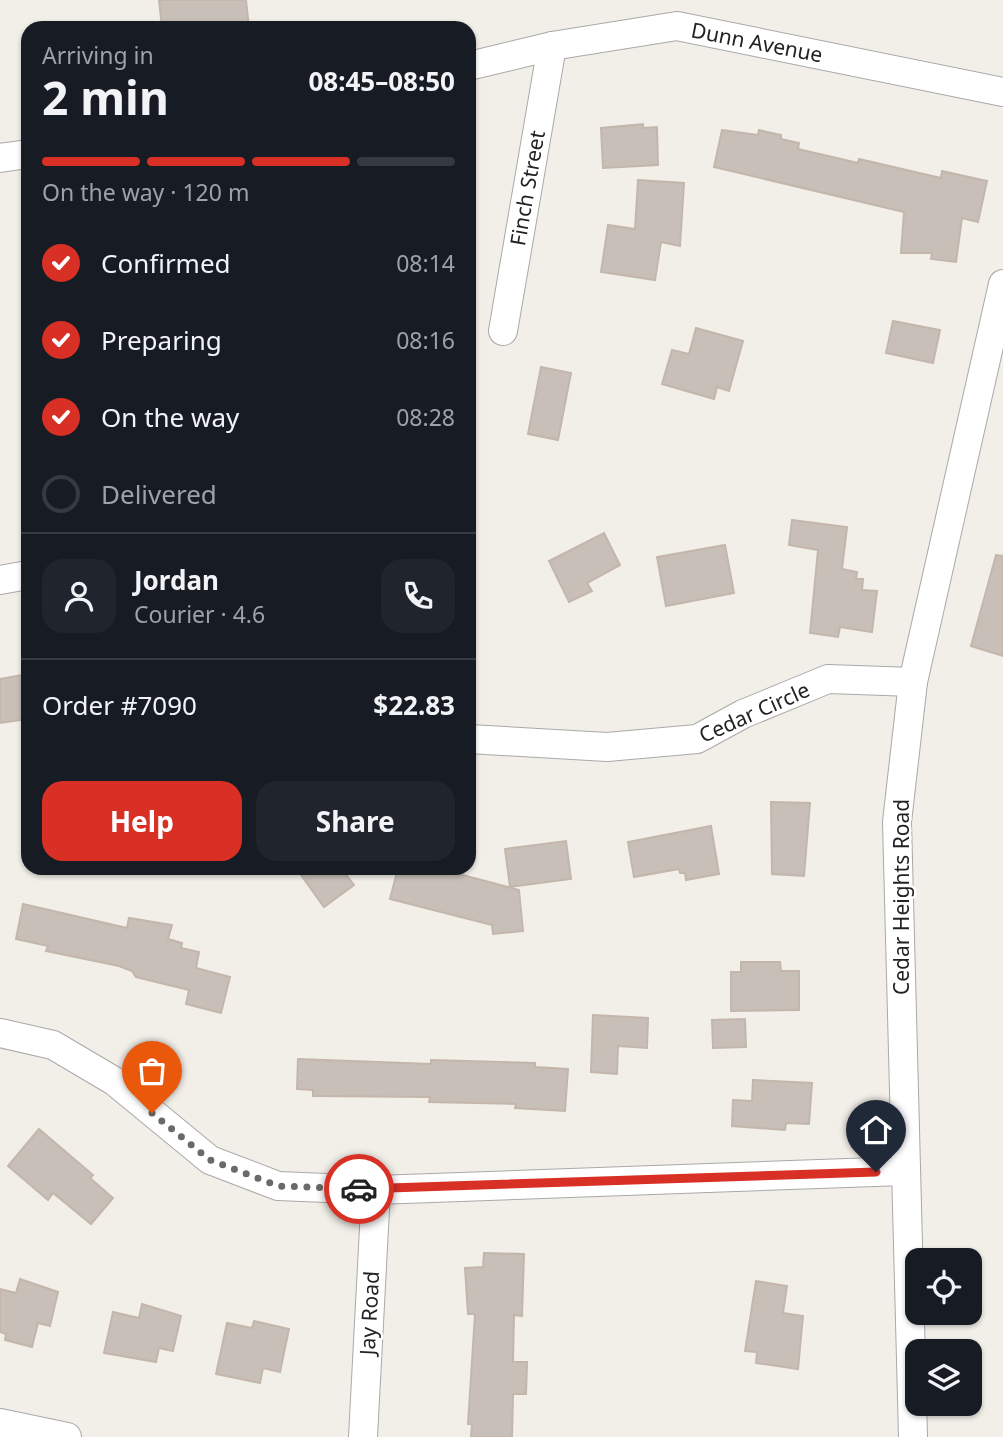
<!DOCTYPE html>
<meta charset="utf-8">
<style>
body{margin:0;font-family:"Noto Sans",sans-serif;background:#20242c;color:#f1f3f6;height:100vh;display:flex;flex-direction:column;font-size:26px;white-space:nowrap}
*{box-sizing:border-box;margin:0}
p{font-size:23px;color:#9ea1a6}
.icon{flex:none;width:38px;height:38px;fill:none;stroke:currentColor;stroke-width:2;stroke-linecap:round;stroke-linejoin:round}
.map{position:relative;flex:1;overflow:hidden}
.drawer{position:absolute;left:21px;top:21px;width:455px;height:854px;display:flex;flex-direction:column;background:#171b24;border-radius:21px;box-shadow:0 2px 5px #0004}
.drawer>*{flex:none}
.controls{position:absolute;left:905px;top:1248px;display:grid;gap:14px}
.controls a{display:grid;place-items:center;width:77px;height:77px;border-radius:14px;background:#171b24;box-shadow:0 2px 5px #0004;font-size:35px}
.pin{position:absolute;display:grid;place-items:center;width:60px;height:60px;color:#fff;margin:-72px -30px;border-radius:50% 50% 50% 0;rotate:-45deg;box-shadow:0 0 7px #0007}
.pin .icon{rotate:45deg}
.courier{position:absolute;display:grid;place-items:center;width:70px;height:70px;margin:-35px;border:5px solid #d93025;border-radius:50%;background:#fff;color:#222;box-shadow:0 2px 9px #0007}
.head em{font-style:normal;font-weight:700}
.head div{display:flex;flex-direction:column-reverse}
.head{display:flex;align-items:center;justify-content:space-between;height:119px;padding:0 21px}
h1{font-size:46px;font-weight:700;line-height:52px}
.bar{display:grid;grid-template-columns:repeat(4,1fr);gap:10px 7px;align-content:center;height:84px;padding:0 21px}
.bar i{height:9px;border-radius:5px;background:#363941}
.bar .selected{background:#d93025}
.bar p{grid-column:span 4}
.line{display:flex;align-items:center;gap:18px;padding:0 21px;border-top:2px solid #363941}
.line div{flex:1}
.round{display:grid;place-items:center;flex:none;width:74px;height:74px;border-radius:21px;background:#20242c}
ol{padding:0 21px;list-style:none}
li{display:flex;align-items:center;gap:21px;height:77px}
li p{margin-inline-start:auto}
li .icon{padding:7px;border-radius:50%;background:#d93025;color:#fff;stroke-width:4}
li:last-child{color:#9ea1a6}
li i{width:38px;height:38px;border:4px solid #363941;border-radius:50%}
.cta{display:flex;gap:14px;margin-top:auto;padding:14px 21px}
.cta a{flex:1;height:80px;border-radius:21px;background:#d93025;color:#fff;font-size:28px;font-weight:700;line-height:80px;text-align:center}
.cta a+a{background:#20242c;color:#f1f3f6}
.map>svg:first-child{display:block}
</style>
<div class="map">
<svg width="1003" height="1437" viewBox="0 0 1003 1437">
<rect width="100%" height="100%" fill="#f2efe9"/>
<g fill="#c7bfb8" stroke="#c4b6ab" stroke-width="2">
<polygon points="159,0 246,0 249,28 162,28"/>
<polygon points="643,124 643,128 657,127 658,165 603,168 601,128"/>
<polygon points="722,130 758,135 759,130 781,135 781,139 799,143 798,149 858,163 859,159 941,178 942,171 987,181 978,222 962,218 956,262 931,259 932,253 901,253 904,212 714,167"/>
<polygon points="638,180 684,183 680,246 661,242 655,280 601,272 608,225 635,229"/>
<polygon points="893,321 940,330 933,363 886,353"/>
<polygon points="696,328 743,341 729,391 717,387 714,399 662,384 672,350 689,354"/>
<polygon points="541,367 571,373 558,440 528,434"/>
<polygon points="792,520 847,527 842,569 857,572 856,579 863,579 862,590 877,591 872,632 840,627 838,637 810,633 818,550 789,545"/>
<polygon points="604,533 620,565 587,583 592,591 569,602 549,561"/>
<polygon points="725,545 734,593 666,606 657,557"/>
<polygon points="996,555 1003,556 1003,656 971,646"/>
<polygon points="28,674 28,719 0,723 0,679"/>
<polygon points="771,802 810,803 804,876 772,874"/>
<polygon points="711,826 719,874 686,880 685,873 680,873 679,869 634,877 628,842"/>
<polygon points="566,841 571,879 510,887 505,849"/>
<polygon points="296,868 341,868 354,885 324,907"/>
<polygon points="398,868 415,868 438,874 440,869 519,890 523,931 493,934 492,925 390,899"/>
<polygon points="23,904 127,928 129,918 172,925 168,939 182,943 181,948 199,952 196,968 230,977 221,1013 186,1004 189,990 136,977 132,971 119,966 46,951 48,946 16,939"/>
<polygon points="741,962 780,962 781,971 799,971 799,1010 731,1011 731,972 741,972"/>
<polygon points="593,1015 648,1018 647,1048 618,1046 617,1074 591,1072"/>
<polygon points="745,1019 746,1047 713,1048 712,1020"/>
<polygon points="298,1059 431,1064 431,1060 535,1063 535,1067 568,1069 565,1111 515,1108 516,1104 429,1102 430,1097 313,1096 313,1090 297,1089"/>
<polygon points="753,1080 812,1083 809,1124 786,1123 785,1130 732,1126 733,1100 752,1101"/>
<polygon points="39,1129 93,1175 90,1178 113,1198 91,1224 53,1193 48,1200 8,1166"/>
<polygon points="484,1253 524,1254 522,1316 514,1315 513,1362 527,1362 526,1394 513,1394 512,1437 471,1437 472,1424 468,1424 475,1314 468,1314 465,1268 483,1267"/>
<polygon points="20,1279 58,1292 50,1326 38,1323 32,1347 5,1340 6,1334 0,1332 0,1289 16,1293"/>
<polygon points="756,1281 787,1286 783,1313 803,1316 798,1369 756,1363 757,1352 745,1351"/>
<polygon points="142,1304 181,1316 173,1351 159,1348 156,1362 104,1353 113,1312 139,1318"/>
<polygon points="254,1321 289,1329 280,1372 263,1368 260,1383 216,1374 227,1323 252,1328"/>
</g>
<g fill="none" stroke-linecap="round" stroke-linejoin="round">
<defs>
<g id="street">
<polyline points="469,66 552,46 677,26 1003,92"/>
<polyline points="0,158 28,154"/>
<polyline points="503,331 552,46"/>
<polyline points="0,580 28,575"/>
<polyline points="469,739 607,747 697,739 743,714 828,679 913,682"/>
<polyline points="0,1033 53,1045 114,1081 210,1160 278,1186 376,1190 904,1171"/>
<polyline points="0,1423 67,1437"/>
<polyline points="363,1437 376,1190"/>
<polyline points="913,1437 897,822 913,682 1003,284"/>
</g>
</defs>
<use href="#street" stroke="#a9a9a9" stroke-width="30"/>
<use href="#street" stroke="#fff" stroke-width="28"/>
</g>
<g fill="none" stroke-linecap="round" stroke-linejoin="round">
<polyline stroke="#6b6a68" stroke-width="7" stroke-dasharray="0 12.6" points="152,1113 210,1160 278,1186 359,1189"/>
<polyline stroke="#d93025" stroke-width="9" points="359,1189 876,1172"/>
</g>
<g text-anchor="middle" dominant-baseline="central" stroke-width="5" stroke-linejoin="round" paint-order="stroke">
<g font-size="21" fill="#222" stroke="#fff">
<text transform="translate(757 42) rotate(11)">Dunn Avenue</text>
<text transform="translate(527 188) rotate(-80)">Finch Street</text>
<text transform="translate(754 712) rotate(-24)">Cedar Circle</text>
<text transform="translate(901 897) rotate(-90)">Cedar Heights Road</text>
<text transform="translate(369 1313) rotate(-87)">Jay Road</text>
</g>
</g>
</svg>
<div class="controls">
<a><svg class="icon" aria-label="locate" viewBox="0 0 24 24"><circle cx="12" cy="12" r="6"/><path d="M12 2v4M12 18v4M2 12h4M18 12h4"/></svg></a>
<a><svg class="icon" aria-label="layers" viewBox="0 0 24 24"><path d="M12 4l9 5-9 5-9-5zM3 14l9 5 9-5"/></svg></a>
</div>
<div class="pin" style="left:152px;top:1113px;background:#ea580c"><svg class="icon" aria-label="bag" viewBox="0 0 24 24"><path d="M5 8h14l-1 12H6zM9 8a3 3 0 0 1 6 0"/></svg></div>
<div class="pin" style="left:876px;top:1172px;background:#1f2937"><svg class="icon" aria-label="home" viewBox="0 0 24 24"><path d="M3 11l9-7 9 7M6 9v11h12V9"/></svg></div>
<div class="courier" style="left:359px;top:1189px"><svg class="icon" aria-label="car" viewBox="0 0 24 24"><path d="M5 17H2v-5l4-1 3-4h7l3 4 3 1v5h-3M9 17h6M6 11h13"/><circle cx="7" cy="17" r="2"/><circle cx="17" cy="17" r="2"/></svg></div>
<section class="drawer">
<div class="head"><div><h1>2 min</h1><p>Arriving in</p></div><em>08:45–08:50</em></div>
<div class="bar"><i class="selected"></i><i class="selected"></i><i class="selected"></i><i></i><p>On the way · 120 m</p></div>
<ol>
<li><svg class="icon" aria-label="check" viewBox="0 0 24 24"><path d="M5 12l5 5 9-10"/></svg>Confirmed<p>08:14</p></li>
<li><svg class="icon" aria-label="check" viewBox="0 0 24 24"><path d="M5 12l5 5 9-10"/></svg>Preparing<p>08:16</p></li>
<li><svg class="icon" aria-label="check" viewBox="0 0 24 24"><path d="M5 12l5 5 9-10"/></svg>On the way<p>08:28</p></li>
<li><i></i>Delivered</li>
</ol>
<div class="line" style="height:126px"><a class="round"><svg class="icon" aria-label="person" viewBox="0 0 24 24"><circle cx="12" cy="8" r="4"/><path d="M4 21q1-7 8-7t8 7"/></svg></a><div><b>Jordan</b><p>Courier · 4.6</p></div><a class="round"><svg class="icon" aria-label="phone" viewBox="0 0 24 24"><path d="M5 4h4l2 5-3 2q2 4 5 5l2-3 5 2v4C11 20 4 13 5 4z"/></svg></a></div>
<div class="line" style="height:91px"><div>Order #7090</div><b>$22.83</b></div>
<div class="cta"><a>Help</a><a>Share</a></div>
</section>
</div>
